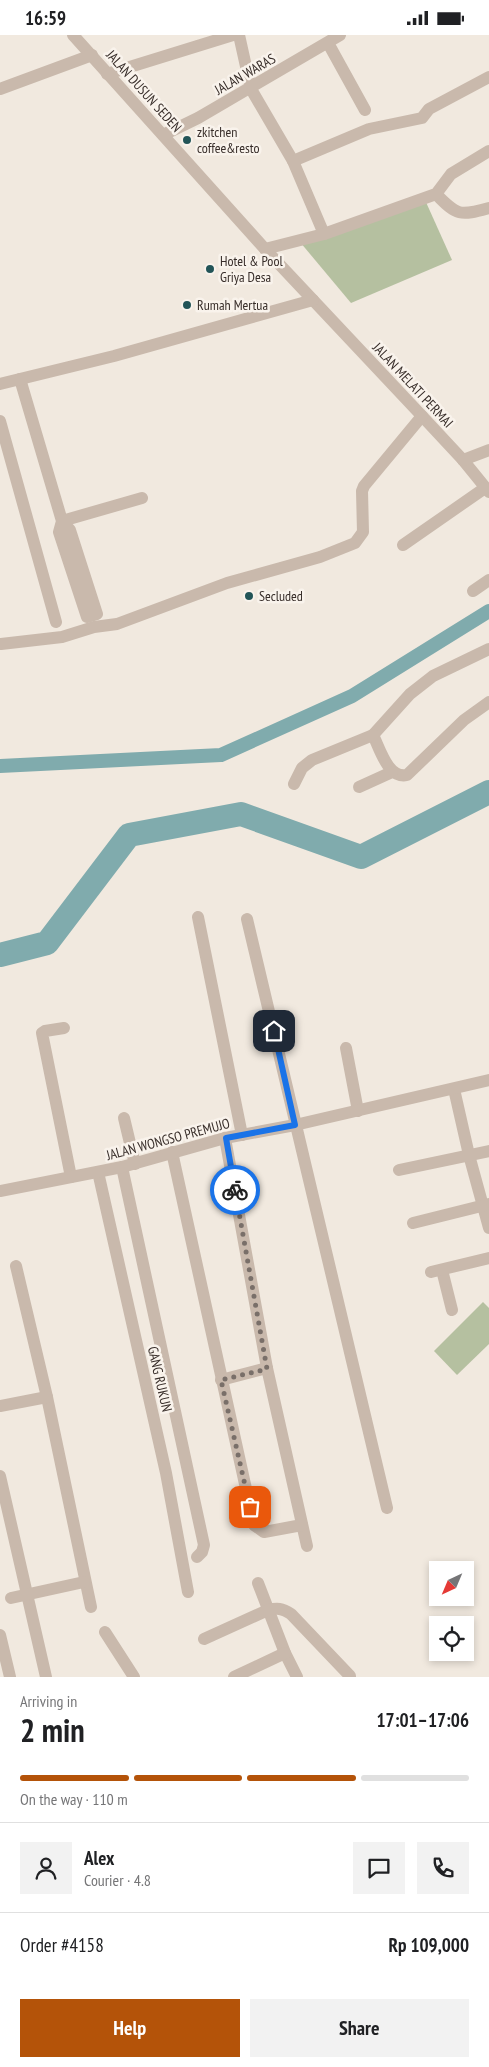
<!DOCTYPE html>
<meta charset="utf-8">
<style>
body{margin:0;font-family:"PT Sans Narrow",sans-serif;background:#f2f2f2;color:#202124;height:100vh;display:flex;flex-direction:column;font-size:19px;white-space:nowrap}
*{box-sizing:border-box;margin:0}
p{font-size:16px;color:#757577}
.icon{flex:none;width:28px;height:28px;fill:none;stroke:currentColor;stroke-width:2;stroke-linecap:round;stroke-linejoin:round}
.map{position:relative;height:1642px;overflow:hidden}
.panel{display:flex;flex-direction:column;background:#fff;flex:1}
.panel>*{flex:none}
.needle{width:32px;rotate:224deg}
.fabs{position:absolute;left:429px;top:1526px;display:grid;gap:10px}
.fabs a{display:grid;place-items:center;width:45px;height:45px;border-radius:0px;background:#fff;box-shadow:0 2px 8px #0003;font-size:25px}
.pin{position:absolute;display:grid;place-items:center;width:42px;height:42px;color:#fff;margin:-21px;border-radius:10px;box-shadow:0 2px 8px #0006}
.courier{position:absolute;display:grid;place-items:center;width:50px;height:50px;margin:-25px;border:4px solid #1a73e8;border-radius:50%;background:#fff;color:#222;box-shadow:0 1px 6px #0007}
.headline em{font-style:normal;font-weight:800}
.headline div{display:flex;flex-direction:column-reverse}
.headline{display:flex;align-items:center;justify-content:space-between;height:85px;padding:0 20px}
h1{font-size:32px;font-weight:800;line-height:38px}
.bar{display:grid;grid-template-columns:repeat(4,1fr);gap:8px 5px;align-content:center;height:60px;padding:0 20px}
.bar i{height:6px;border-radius:4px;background:#e0e0e0}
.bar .current{background:#b45309}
.bar p{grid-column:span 4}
.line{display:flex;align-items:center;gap:12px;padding:0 20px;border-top:1px solid #e0e0e0}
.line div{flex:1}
.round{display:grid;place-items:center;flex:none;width:52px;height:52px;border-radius:0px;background:#f2f2f2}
.cta{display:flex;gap:10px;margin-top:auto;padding:10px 20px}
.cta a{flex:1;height:58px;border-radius:0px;background:#b45309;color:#fff;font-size:20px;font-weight:800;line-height:58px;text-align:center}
.cta a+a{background:#f2f2f2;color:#202124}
.status{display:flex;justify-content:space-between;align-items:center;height:35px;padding:0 25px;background:#fff;direction:ltr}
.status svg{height:14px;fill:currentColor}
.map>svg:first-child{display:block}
</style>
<div class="status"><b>16:59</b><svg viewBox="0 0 49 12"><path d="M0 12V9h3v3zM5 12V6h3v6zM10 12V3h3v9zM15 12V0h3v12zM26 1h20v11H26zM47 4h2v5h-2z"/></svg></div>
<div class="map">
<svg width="489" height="1642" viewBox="0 0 489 1642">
<rect width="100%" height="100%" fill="#f1e9df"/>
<g fill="#b5c0a0">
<polygon points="425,165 452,225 351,268 300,207"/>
<polygon points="483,1267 489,1273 489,1309 457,1340 434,1316"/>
</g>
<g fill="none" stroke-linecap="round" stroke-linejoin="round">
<polyline stroke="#80abad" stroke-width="14" points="0,731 221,720 352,661 489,576"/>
<polyline stroke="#80abad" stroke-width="24" points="0,920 47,908 129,800 241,779 361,822 489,757"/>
<g stroke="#c9b9ac" stroke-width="12">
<polyline points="73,0 265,214 422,381 463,425 489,457"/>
<polyline points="239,0 251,54 293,126 369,94 422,83 429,74 489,42"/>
<polyline points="328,8 365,75"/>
<polyline points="107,39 233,0"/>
<polyline points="0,54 92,20"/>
<polyline points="163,100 198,83 340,0"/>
<polyline points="293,126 324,199"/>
<path d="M 436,159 C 457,181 460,181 489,173"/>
<polyline points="265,214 324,199 436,159 451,139 489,116"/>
<polyline points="20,344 62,486 59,497 87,582 97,579 70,495 62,486 142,463"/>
<polyline points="0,349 114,321 313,265"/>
<polyline points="0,386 56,587"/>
<polyline points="463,425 489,415"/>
<polyline points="403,510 485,453"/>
<polyline points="473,556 489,545"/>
<polyline points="1,609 62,602 94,592 117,589 227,548 320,522 355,508 363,497 362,456 364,451 422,381"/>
<path d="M 489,614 L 433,641 L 410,659 L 373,700 C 380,714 388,744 407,740 L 464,685 L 489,667"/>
<polyline points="294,749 302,733 312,725 373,700"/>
<polyline points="359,752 392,737"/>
<polyline points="198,882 242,1100"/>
<polyline points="247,884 387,1473"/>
<polyline points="64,993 45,996 42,998 71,1142"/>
<polyline points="346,1013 358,1076"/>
<polyline points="454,1054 469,1120 489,1193"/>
<polyline points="124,1083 135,1129"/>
<polyline points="225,1103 267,1333 307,1511"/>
<polyline points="172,1117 254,1490 264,1497 302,1490"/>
<polyline points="122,1132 204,1510 202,1517 197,1522"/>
<polyline points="399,1135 489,1116"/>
<polyline points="98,1137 166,1438 188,1557"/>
<polyline points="0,1156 122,1132 225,1103 295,1090 489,1045"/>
<polyline points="413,1188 489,1169"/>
<polyline points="16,1231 47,1362 91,1572"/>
<polyline points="442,1235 452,1275"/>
<polyline points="431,1237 489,1223"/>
<polyline points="221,1345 267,1333"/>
<polyline points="0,1371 47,1362"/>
<polyline points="0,1441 46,1642"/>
<polyline points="258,1548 285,1618 297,1642"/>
<polyline points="11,1563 84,1547"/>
<polyline points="105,1597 134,1642"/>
<polyline points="0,1600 10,1642"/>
<path d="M 204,1604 L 268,1575 C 277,1573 282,1573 291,1579 L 350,1641"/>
<polyline points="234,1642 285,1618"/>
</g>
</g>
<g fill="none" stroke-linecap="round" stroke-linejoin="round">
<polyline stroke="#796f69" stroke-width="5" stroke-dasharray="0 9" points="235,1155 267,1334 221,1345 250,1472"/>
<polyline stroke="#1a73e8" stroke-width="6" points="235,1155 226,1103 295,1090 274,996"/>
</g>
<g fill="#225457" stroke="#f9f3ec" stroke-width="2">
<circle cx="187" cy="105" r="5"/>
<circle cx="210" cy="234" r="5"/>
<circle cx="187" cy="270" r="5"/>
<circle cx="249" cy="561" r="5"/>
</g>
<g text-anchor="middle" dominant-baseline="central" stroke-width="5" stroke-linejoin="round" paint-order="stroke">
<g font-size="14" fill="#382e2a" stroke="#f9f3ec">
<text transform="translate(245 39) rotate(-30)">JALAN WARAS</text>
<text transform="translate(144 56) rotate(48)">JALAN DUSUN SEDEN</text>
<text transform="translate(413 350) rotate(47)">JALAN MELATI PERMAI</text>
<text transform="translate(168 1104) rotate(-15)">JALAN WONGSO PREMUJO</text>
<text transform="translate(160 1344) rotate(77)">GANG RUKUN</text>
</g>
<g font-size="14" fill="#382e2a" stroke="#f9f3ec" text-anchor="start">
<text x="197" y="97">zkitchen<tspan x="197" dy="16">coffee&amp;resto</tspan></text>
<text x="220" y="226">Hotel &amp; Pool<tspan x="220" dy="16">Griya Desa</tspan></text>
<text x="197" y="270">Rumah Mertua</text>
<text x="259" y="561">Secluded</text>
</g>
</g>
</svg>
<div class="fabs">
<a><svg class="needle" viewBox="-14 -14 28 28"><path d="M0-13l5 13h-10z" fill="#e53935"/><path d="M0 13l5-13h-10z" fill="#757577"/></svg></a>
<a><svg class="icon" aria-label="locate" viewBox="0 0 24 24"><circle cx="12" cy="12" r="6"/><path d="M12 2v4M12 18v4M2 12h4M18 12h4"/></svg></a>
</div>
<div class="pin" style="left:250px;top:1472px;background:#ea580c"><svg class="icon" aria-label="bag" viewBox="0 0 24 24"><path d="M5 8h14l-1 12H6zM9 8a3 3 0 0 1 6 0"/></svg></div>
<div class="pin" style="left:274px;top:996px;background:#1f2937"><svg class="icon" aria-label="home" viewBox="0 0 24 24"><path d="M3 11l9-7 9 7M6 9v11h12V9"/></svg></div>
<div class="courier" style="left:235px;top:1155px"><svg class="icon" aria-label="bike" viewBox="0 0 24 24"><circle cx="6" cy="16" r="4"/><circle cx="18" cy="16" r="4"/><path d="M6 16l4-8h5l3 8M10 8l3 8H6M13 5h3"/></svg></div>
</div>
<section class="panel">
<div class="headline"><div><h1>2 min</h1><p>Arriving in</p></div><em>17:01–17:06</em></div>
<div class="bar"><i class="current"></i><i class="current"></i><i class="current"></i><i></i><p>On the way · 110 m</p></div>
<div class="line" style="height:90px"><a class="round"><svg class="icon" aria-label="person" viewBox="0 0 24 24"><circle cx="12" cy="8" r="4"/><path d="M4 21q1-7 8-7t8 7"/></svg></a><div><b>Alex</b><p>Courier · 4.8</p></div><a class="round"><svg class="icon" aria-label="chat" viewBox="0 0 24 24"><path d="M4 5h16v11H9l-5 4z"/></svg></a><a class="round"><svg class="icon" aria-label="phone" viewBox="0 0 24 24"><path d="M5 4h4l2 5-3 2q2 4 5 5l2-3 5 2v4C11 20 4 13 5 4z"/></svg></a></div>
<div class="line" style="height:65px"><div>Order #4158</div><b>Rp 109,000</b></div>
<div class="cta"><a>Help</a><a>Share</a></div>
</section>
